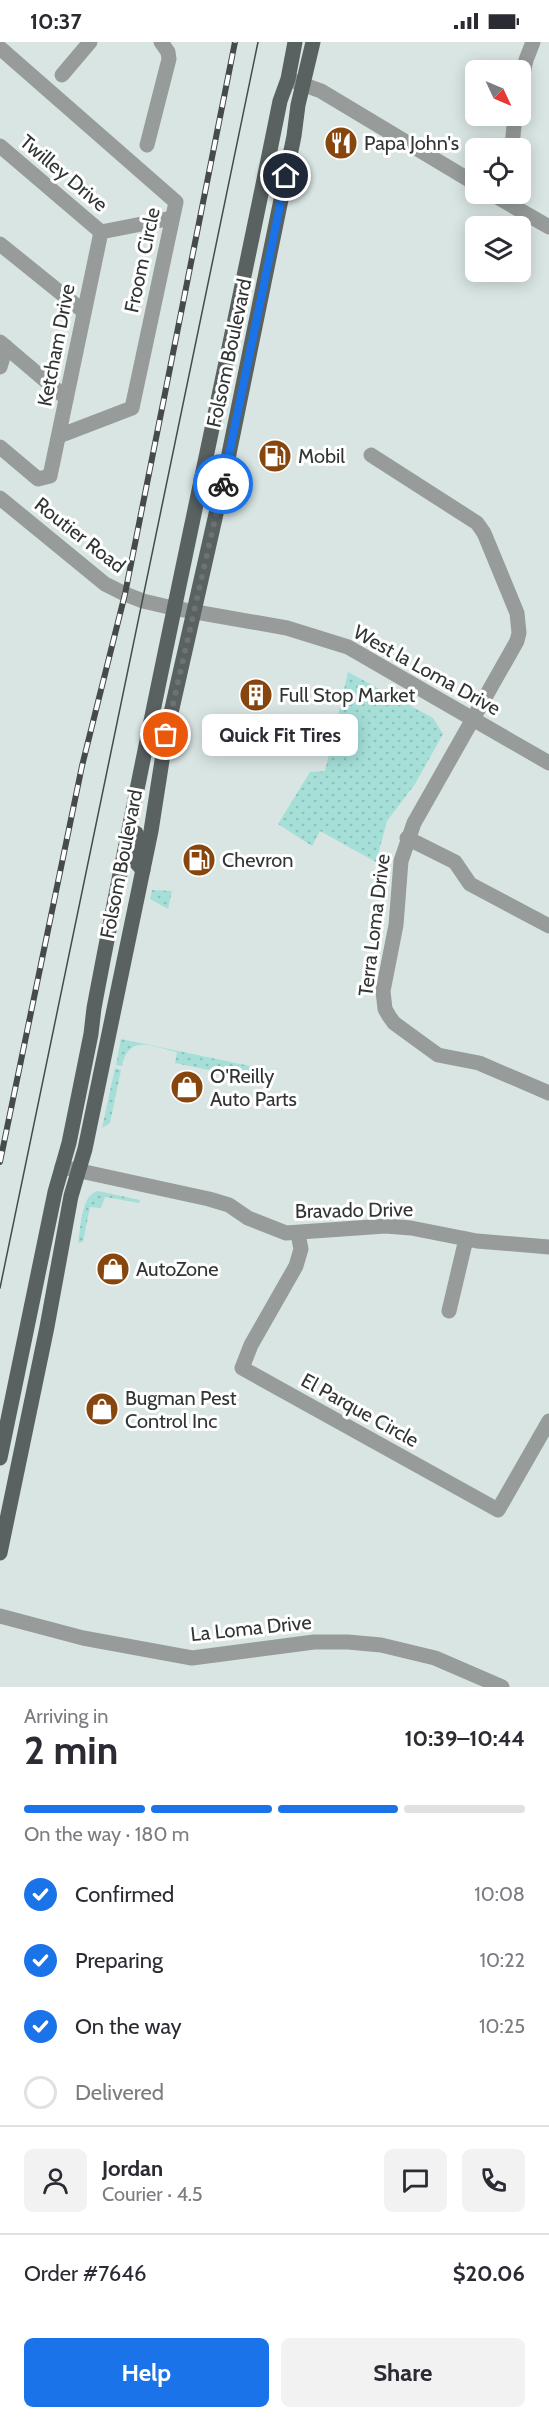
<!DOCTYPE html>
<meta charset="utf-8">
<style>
body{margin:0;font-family:Cabin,sans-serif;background:#f2f2f3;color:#2b2b33;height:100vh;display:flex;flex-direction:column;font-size:22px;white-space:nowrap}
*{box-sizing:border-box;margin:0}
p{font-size:20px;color:#7c7c81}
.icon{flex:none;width:33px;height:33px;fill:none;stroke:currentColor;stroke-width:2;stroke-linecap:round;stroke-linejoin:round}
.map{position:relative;height:1645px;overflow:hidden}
.sheet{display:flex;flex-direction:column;background:#fff;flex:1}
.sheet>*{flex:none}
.needle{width:39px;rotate:134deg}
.fabs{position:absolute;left:465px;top:18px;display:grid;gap:12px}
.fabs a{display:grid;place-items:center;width:66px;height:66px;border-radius:9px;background:#fff;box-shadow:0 3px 15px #0003;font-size:30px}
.pin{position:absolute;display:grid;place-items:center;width:51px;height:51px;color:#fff;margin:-26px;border:3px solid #fff;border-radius:50%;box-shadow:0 2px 6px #0007}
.courier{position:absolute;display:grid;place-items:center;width:60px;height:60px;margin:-30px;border:4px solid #1a73e8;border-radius:50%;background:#fff;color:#222;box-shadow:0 2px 8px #0007}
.bubble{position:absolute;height:42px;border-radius:9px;background:#fff;box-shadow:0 3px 15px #0003;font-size:20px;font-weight:700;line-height:42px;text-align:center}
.summary em{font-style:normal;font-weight:700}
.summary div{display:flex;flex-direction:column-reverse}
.summary{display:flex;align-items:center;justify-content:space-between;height:102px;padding:0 24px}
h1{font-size:39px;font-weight:700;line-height:45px}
.bar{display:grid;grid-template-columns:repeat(4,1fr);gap:9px 6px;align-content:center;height:72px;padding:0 24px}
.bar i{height:8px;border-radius:4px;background:#e1e1e2}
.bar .on{background:#1a73e8}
.bar p{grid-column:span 4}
.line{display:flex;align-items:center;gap:15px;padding:0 24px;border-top:2px solid #e1e1e2}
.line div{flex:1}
.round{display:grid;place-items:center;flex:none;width:63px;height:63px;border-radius:9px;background:#f2f2f3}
ol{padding:0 24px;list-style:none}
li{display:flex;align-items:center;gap:18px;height:66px}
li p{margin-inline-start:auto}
li .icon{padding:6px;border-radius:50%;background:#1a73e8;color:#fff;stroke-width:4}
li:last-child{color:#7c7c81}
li i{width:33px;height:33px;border:3px solid #e1e1e2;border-radius:50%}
.primary-button{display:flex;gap:12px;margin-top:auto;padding:12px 24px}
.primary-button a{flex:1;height:69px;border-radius:9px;background:#1a73e8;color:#fff;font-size:24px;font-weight:700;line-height:69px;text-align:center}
.primary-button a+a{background:#f2f2f3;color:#2b2b33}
.status{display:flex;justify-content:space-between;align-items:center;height:42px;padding:0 30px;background:#fff;direction:ltr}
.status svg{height:16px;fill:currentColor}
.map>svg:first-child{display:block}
</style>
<div class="status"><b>10:37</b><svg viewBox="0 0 49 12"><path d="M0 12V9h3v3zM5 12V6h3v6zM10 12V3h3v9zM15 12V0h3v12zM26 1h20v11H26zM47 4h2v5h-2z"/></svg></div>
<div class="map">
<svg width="549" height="1645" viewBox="0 0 549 1645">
<defs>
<pattern id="grass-dots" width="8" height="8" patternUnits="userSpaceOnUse" patternTransform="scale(1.5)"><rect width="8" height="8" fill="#a5dfd8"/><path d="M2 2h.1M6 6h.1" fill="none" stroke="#8ec0ba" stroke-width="1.8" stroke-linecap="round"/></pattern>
</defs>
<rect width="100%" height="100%" fill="#d9e5e3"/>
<g fill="url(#grass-dots)">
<polygon points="348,630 433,676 443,692 415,742 387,779 376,820 320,789 312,804 278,782 310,730 325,729"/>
<polygon points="152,848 172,849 168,867 150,857"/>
<path d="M 121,997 L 269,1028 L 267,1040 L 175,1021 L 177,1010 C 153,1005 129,991 122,1024 L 116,1023 Z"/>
<polygon points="115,1026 121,1028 110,1081 102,1086"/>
<path d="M 98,1149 L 140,1158 L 139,1161 L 105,1155 L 101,1166 L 90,1165 L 83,1200 L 78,1201 C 81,1186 81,1152 98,1149 Z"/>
</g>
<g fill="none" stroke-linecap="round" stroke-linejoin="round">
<g stroke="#979c9b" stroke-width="15">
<polyline points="0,6 176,160 132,366 59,394"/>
<polyline points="62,33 90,0"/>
<polyline points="291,38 321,49 476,142"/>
<polyline points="520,44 526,18 533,0"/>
<polyline points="147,103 169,17 168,10 161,0"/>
<polyline points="0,104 101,190"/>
<polyline points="512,104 515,74"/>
<polyline points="492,152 549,185"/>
<polyline points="0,202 83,269"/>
<polyline points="0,300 66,356"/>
<polyline points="0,325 6,305"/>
<polyline points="0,405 38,437 50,434 101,190 172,176"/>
<polyline points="371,413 477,481 484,491 517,571 519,591 517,599 414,781 401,819 396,883 383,949 385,967 389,974 394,981 438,1013 479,1021 549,1051"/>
<polyline points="0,456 105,542 125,552 143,559 173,566 287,586 348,605 549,721"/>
<polyline points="407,796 455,820 470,842 549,884"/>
<polyline points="62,1125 209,1157 229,1163 248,1176 286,1191 385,1184 411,1186 477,1199 549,1205"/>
<polyline points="298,1192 301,1207 296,1224 251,1303 242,1326 498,1468 549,1379"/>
<polyline points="449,1269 466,1197"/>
<polyline points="0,1574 83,1596 192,1616 314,1600 348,1600 381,1603 435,1616 502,1645"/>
</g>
<g stroke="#596261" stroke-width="15">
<polyline points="136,791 133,817 143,828"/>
<path d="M 0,1416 L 55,1150 L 69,1101 L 91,992 L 94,966 C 151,663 219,362 280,59 L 288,37 L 295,0"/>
<polyline points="0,1511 47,1285 71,1154 85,1107 151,789 166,693 223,441 294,94 298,63 313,0"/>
</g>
<polyline stroke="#454b4a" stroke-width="1.5" points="0,1246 258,0"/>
<defs>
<polyline id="rail" points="0,1120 82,724 125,552 235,0"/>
</defs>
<use href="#rail" stroke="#454b4a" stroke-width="6"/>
<use href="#rail" stroke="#fff" stroke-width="4" stroke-dasharray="11" stroke-linecap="butt"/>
</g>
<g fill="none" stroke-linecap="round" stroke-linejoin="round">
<polyline stroke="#6c7372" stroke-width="6" stroke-dasharray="0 10.8" points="166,693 223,442"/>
<polyline stroke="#1a73e8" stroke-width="8" points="223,442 286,134"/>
</g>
<defs>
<symbol id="restaurant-disc" viewBox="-11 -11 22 22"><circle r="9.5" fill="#86460e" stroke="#fff"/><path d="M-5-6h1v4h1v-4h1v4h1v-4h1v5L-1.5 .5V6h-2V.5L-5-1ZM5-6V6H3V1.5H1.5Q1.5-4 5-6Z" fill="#fff"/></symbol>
<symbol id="fuel-disc" viewBox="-11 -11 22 22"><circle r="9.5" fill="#86460e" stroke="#fff"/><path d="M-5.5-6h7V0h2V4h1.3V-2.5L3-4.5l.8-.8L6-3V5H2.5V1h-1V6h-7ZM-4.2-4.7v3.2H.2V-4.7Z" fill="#fff"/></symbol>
<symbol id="building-disc" viewBox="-11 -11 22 22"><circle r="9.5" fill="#86460e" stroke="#fff"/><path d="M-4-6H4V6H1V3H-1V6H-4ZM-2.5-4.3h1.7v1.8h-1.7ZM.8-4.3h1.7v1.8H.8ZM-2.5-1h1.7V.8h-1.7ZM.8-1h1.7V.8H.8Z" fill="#fff"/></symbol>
<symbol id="shop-disc" viewBox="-11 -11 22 22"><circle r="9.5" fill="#86460e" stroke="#fff"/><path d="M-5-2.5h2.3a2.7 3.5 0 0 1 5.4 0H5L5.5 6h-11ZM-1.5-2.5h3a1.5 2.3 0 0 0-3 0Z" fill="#fff"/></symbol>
</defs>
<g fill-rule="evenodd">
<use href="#restaurant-disc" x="322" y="82" width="38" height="38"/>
<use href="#fuel-disc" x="256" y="395" width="38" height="38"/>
<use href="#building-disc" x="237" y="634" width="38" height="38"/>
<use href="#fuel-disc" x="180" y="799" width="38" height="38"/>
<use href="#shop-disc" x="168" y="1026" width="38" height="38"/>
<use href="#shop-disc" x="94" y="1208" width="38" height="38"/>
<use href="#shop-disc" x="83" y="1348" width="38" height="38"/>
</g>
<g text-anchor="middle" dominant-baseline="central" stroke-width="6" stroke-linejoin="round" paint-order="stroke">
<g font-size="20" fill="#313635" stroke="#fff" text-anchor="start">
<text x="364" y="101">Papa John's</text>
<text x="298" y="414">Mobil</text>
<text x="279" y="653">Full Stop Market</text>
<text x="222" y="818">Chevron</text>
<text x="210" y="1034">O'Reilly<tspan x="210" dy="23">Auto Parts</tspan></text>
<text x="136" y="1227">AutoZone</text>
<text x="125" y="1356">Bugman Pest<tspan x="125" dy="23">Control Inc</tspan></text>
</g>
<g font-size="20" fill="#313635" stroke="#fff">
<text transform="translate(64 131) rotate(40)">Twilley Drive</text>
<text transform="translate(142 218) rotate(-78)">Froom Circle</text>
<text transform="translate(56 303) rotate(-79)">Ketcham Drive</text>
<text transform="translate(229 311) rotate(-78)">Folsom Boulevard</text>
<text transform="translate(80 493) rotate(38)">Routier Road</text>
<text transform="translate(427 628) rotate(29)">West la Loma Drive</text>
<text transform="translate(121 822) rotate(-79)">Folsom Boulevard</text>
<text transform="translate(374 883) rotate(-83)">Terra Loma Drive</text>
<text transform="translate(354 1168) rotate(-1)">Bravado Drive</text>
<text transform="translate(360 1368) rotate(29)">El Parque Circle</text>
<text transform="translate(251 1586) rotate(-6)">La Loma Drive</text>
</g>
</g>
</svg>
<div class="fabs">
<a><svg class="needle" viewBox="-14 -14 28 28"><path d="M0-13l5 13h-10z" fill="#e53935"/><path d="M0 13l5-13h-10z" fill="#7c7c81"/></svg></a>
<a><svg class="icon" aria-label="locate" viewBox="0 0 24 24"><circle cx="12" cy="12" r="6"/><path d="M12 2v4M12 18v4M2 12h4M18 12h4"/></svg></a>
<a><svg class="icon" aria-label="layers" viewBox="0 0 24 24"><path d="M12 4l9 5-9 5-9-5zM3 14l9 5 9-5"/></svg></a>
</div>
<div class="pin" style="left:166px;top:693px;background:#ea580c"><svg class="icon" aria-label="bag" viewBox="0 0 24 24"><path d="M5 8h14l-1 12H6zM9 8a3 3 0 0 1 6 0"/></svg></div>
<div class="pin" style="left:286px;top:134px;background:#1f2937"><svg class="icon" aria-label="home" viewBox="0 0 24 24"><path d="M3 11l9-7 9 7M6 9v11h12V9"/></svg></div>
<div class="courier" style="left:223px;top:442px"><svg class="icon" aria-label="bike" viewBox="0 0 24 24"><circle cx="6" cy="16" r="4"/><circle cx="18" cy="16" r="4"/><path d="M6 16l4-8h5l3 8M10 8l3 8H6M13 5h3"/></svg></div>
<div class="bubble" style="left:202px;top:672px;width:156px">Quick Fit Tires</div>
</div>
<section class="sheet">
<div class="summary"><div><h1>2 min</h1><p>Arriving in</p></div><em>10:39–10:44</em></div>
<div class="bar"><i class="on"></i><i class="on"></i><i class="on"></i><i></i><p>On the way · 180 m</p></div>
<ol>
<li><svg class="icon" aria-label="check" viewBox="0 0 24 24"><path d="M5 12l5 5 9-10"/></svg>Confirmed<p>10:08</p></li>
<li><svg class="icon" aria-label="check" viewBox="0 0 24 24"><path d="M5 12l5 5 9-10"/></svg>Preparing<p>10:22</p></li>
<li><svg class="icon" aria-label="check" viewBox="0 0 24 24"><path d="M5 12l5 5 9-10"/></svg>On the way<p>10:25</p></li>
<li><i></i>Delivered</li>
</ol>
<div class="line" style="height:108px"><a class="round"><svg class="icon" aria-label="person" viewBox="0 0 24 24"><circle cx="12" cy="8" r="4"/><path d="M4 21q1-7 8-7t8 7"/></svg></a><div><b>Jordan</b><p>Courier · 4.5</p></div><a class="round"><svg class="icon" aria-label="chat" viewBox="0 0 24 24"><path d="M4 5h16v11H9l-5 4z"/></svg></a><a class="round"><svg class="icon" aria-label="phone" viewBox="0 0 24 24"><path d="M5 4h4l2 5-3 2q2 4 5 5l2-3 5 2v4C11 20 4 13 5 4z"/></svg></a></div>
<div class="line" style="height:78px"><div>Order #7646</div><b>$20.06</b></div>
<div class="primary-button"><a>Help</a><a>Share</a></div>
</section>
